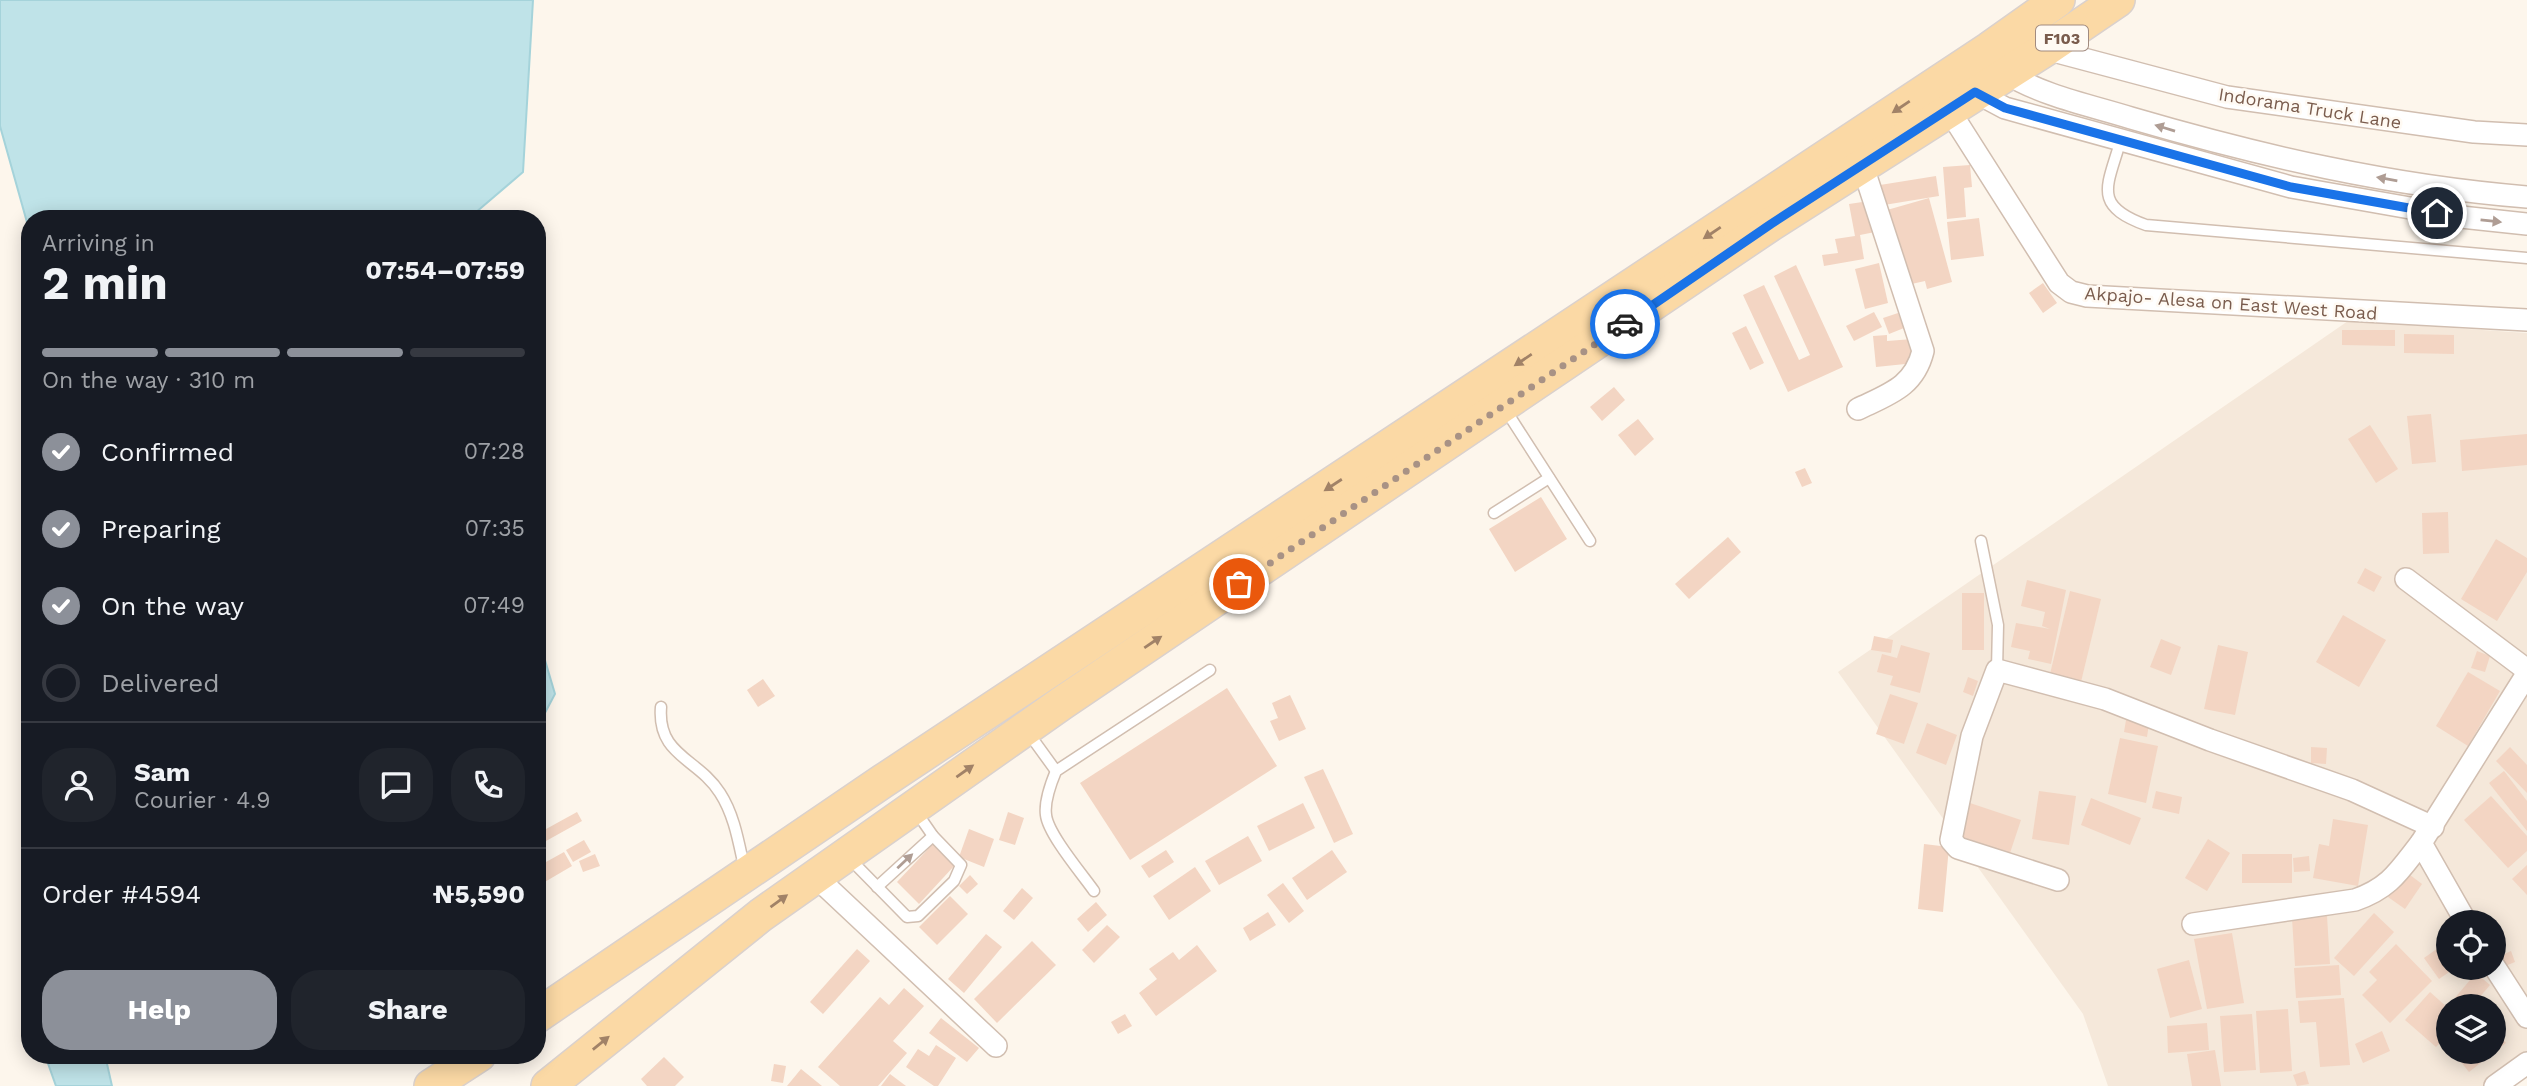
<!DOCTYPE html>
<meta charset="utf-8">
<style>
body{margin:0;font-family:"Work Sans",sans-serif;background:#20242c;color:#f1f3f6;height:100vh;display:flex;flex-direction:column;font-size:26px;white-space:nowrap}
*{box-sizing:border-box;margin:0}
p{font-size:23px;color:#9ea1a6}
.icon{flex:none;width:38px;height:38px;fill:none;stroke:currentColor;stroke-width:2;stroke-linecap:round;stroke-linejoin:round}
.map{position:relative;flex:1;overflow:hidden}
.side{position:absolute;left:21px;top:210px;width:525px;height:854px;display:flex;flex-direction:column;background:#171b24;border-radius:28px;box-shadow:0 4px 18px #0003}
.side>*{flex:none}
.fabs{position:absolute;left:2436px;top:910px;display:grid;gap:14px}
.fabs a{display:grid;place-items:center;width:70px;height:70px;border-radius:50%;background:#171b24;box-shadow:0 4px 18px #0003;font-size:35px}
.pin{position:absolute;display:grid;place-items:center;width:60px;height:60px;color:#fff;margin:-30px;border:4px solid #fff;border-radius:50%;box-shadow:0 2px 7px #0007}
.courier{position:absolute;display:grid;place-items:center;width:70px;height:70px;margin:-35px;border:5px solid #1a73e8;border-radius:50%;background:#fff;color:#222;box-shadow:0 2px 9px #0007}
.summary em{font-style:normal;font-weight:700}
.summary div{display:flex;flex-direction:column-reverse}
.summary{display:flex;align-items:center;justify-content:space-between;height:119px;padding:0 21px}
h1{font-size:46px;font-weight:700;line-height:52px}
.bar{display:grid;grid-template-columns:repeat(4,1fr);gap:10px 7px;align-content:center;height:84px;padding:0 21px}
.bar i{height:9px;border-radius:5px;background:#363941}
.bar .selected{background:#8c9099}
.bar p{grid-column:span 4}
.line{display:flex;align-items:center;gap:18px;padding:0 21px;border-top:2px solid #363941}
.line div{flex:1}
.round{display:grid;place-items:center;flex:none;width:74px;height:74px;border-radius:28px;background:#20242c}
ol{padding:0 21px;list-style:none}
li{display:flex;align-items:center;gap:21px;height:77px}
li p{margin-inline-start:auto}
li .icon{padding:7px;border-radius:50%;background:#8c9099;color:#fff;stroke-width:4}
li:last-child{color:#9ea1a6}
li i{width:38px;height:38px;border:4px solid #363941;border-radius:50%}
.button{display:flex;gap:14px;margin-top:auto;padding:14px 21px}
.button a{flex:1;height:80px;border-radius:28px;background:#8c9099;color:#fff;font-size:28px;font-weight:700;line-height:80px;text-align:center}
.button a+a{background:#20242c;color:#f1f3f6}
.map>svg:first-child{display:block}
</style>
<div class="map">
<svg width="2527" height="1086" viewBox="0 0 2527 1086">
<rect width="100%" height="100%" fill="#fdf6ec"/>
<path fill="#f5e8da" fill-rule="evenodd" d="M 2348,321 L 2527,333 L 2527,1070 L 2505,1086 L 2108,1086 L 2083,1014 L 1838,672 ZM 2448,922 L 2494,922 L 2494,968 L 2448,968 ZM 2448,1006 L 2494,1006 L 2494,1052 L 2448,1052 Z"/>
<g fill="#bfe3e8" stroke="#a5d3da" stroke-width="2">
<polygon points="0,0 533,0 523,172 468,219 30,219 30,233 0,126"/>
<polygon points="537,653 544,657 555,694 537,728"/>
<polygon points="45,1055 105,1055 112,1086 56,1086"/>
</g>
<g fill="#f3d5c3">
<polygon points="1970,165 1972,187 1964,188 1966,217 1947,219 1943,167"/>
<polygon points="1936,176 1939,196 1884,205 1880,185"/>
<polygon points="1929,198 1952,282 1927,289 1925,281 1907,285 1887,210"/>
<polygon points="1869,201 1875,232 1860,235 1864,259 1824,266 1822,255 1838,253 1835,239 1855,236 1849,204"/>
<polygon points="1979,218 1984,256 1951,260 1947,222"/>
<polygon points="1879,263 1888,303 1865,309 1855,269"/>
<polygon points="1796,265 1843,367 1788,392 1743,295 1764,285 1799,360 1810,355 1774,276"/>
<polygon points="2043,283 2057,303 2043,313 2029,293"/>
<polygon points="1874,312 1882,327 1854,341 1846,326"/>
<polygon points="1898,313 1904,328 1889,334 1883,318"/>
<polygon points="1746,326 1764,363 1750,370 1732,333"/>
<polygon points="2342,330 2395,330 2395,346 2342,345"/>
<polygon points="2404,334 2454,335 2454,354 2404,353"/>
<polygon points="1887,335 1887,341 1913,339 1915,363 1876,367 1873,336"/>
<polygon points="1614,387 1625,400 1602,421 1590,407"/>
<polygon points="2431,414 2436,462 2412,464 2407,416"/>
<polygon points="1638,419 1654,439 1635,456 1618,435"/>
<polygon points="2370,425 2398,469 2376,483 2348,439"/>
<polygon points="2527,434 2527,465 2462,471 2460,440"/>
<polygon points="1805,468 1812,483 1802,487 1795,472"/>
<polygon points="1541,497 1567,539 1515,572 1489,529"/>
<polygon points="2448,512 2449,553 2423,554 2422,513"/>
<polygon points="1728,537 1741,552 1689,599 1675,584"/>
<polygon points="2496,539 2527,558 2527,572 2497,621 2461,599"/>
<polygon points="2365,568 2382,577 2374,592 2357,583"/>
<polygon points="2027,580 2066,590 2051,664 2028,659 2030,651 2011,647 2016,623 2050,629 2042,626 2045,612 2021,606"/>
<polygon points="2070,591 2101,599 2080,686 2049,678"/>
<rect x="1962" y="593" width="22" height="57"/>
<polygon points="2343,615 2386,640 2359,687 2316,662"/>
<polygon points="1874,636 1893,640 1891,653 1871,650"/>
<polygon points="2161,639 2181,647 2171,675 2150,667"/>
<polygon points="1901,645 1930,653 1920,693 1890,685 1893,676 1877,672 1882,654 1897,658"/>
<polygon points="2218,645 2248,652 2235,715 2204,709"/>
<polygon points="2477,651 2490,656 2485,672 2471,668"/>
<polygon points="2468,672 2500,691 2468,746 2436,726"/>
<polygon points="1968,677 1978,681 1973,696 1963,692"/>
<polygon points="763,679 775,696 758,707 747,690"/>
<polygon points="1227,688 1277,766 1130,860 1080,783"/>
<polygon points="1890,694 1918,703 1904,744 1876,734"/>
<polygon points="1290,695 1306,729 1279,741 1270,721 1278,718 1272,703"/>
<polygon points="2126,720 2149,724 2147,737 2124,732"/>
<polygon points="1927,723 1957,735 1946,765 1916,753"/>
<polygon points="2120,738 2158,746 2146,803 2108,794"/>
<polygon points="2311,747 2327,748 2326,764 2311,763"/>
<polygon points="2510,747 2527,765 2527,793 2496,761"/>
<polygon points="1323,769 1353,834 1334,843 1304,777"/>
<polygon points="2504,771 2527,801 2527,831 2489,783"/>
<polygon points="2039,791 2076,796 2069,845 2032,839"/>
<polygon points="2156,791 2182,797 2179,814 2152,808"/>
<polygon points="2491,796 2527,836 2527,851 2508,868 2464,820"/>
<polygon points="2091,798 2141,818 2130,845 2081,825"/>
<polygon points="1967,802 2021,820 2010,853 1956,835"/>
<polygon points="1303,803 1315,828 1269,851 1257,826"/>
<polygon points="577,812 582,821 537,846 537,834"/>
<polygon points="1008,812 1024,818 1015,845 999,840"/>
<polygon points="2333,819 2368,825 2358,886 2313,878 2319,844 2329,846"/>
<polygon points="969,829 994,839 984,867 959,857"/>
<polygon points="1248,836 1262,861 1219,885 1205,861"/>
<polygon points="2208,839 2230,853 2207,891 2185,878"/>
<polygon points="584,840 591,852 573,862 566,850"/>
<polygon points="933,844 955,865 919,904 897,882"/>
<polygon points="1924,844 1949,847 1943,912 1918,909"/>
<polygon points="537,848 546,862 564,852 572,866 543,883 537,873"/>
<polygon points="1166,850 1174,862 1149,878 1141,866"/>
<polygon points="1332,850 1347,872 1307,900 1292,878"/>
<polygon points="595,854 600,866 583,872 579,861"/>
<rect x="2242" y="854" width="50" height="29"/>
<polygon points="2309,856 2310,871 2294,872 2293,858"/>
<polygon points="2527,865 2527,895 2512,879"/>
<polygon points="1195,867 1211,891 1169,920 1153,896"/>
<polygon points="2406,872 2422,884 2405,909 2388,897"/>
<polygon points="970,875 978,884 967,894 959,886"/>
<polygon points="1283,883 1304,911 1289,923 1267,895"/>
<polygon points="1022,888 1033,898 1014,920 1003,911"/>
<polygon points="950,896 968,914 937,945 919,927"/>
<polygon points="1096,902 1107,915 1088,932 1077,919"/>
<polygon points="1268,912 1276,925 1250,941 1243,928"/>
<polygon points="2374,913 2394,932 2354,976 2334,958"/>
<polygon points="2327,916 2330,964 2295,966 2292,918"/>
<polygon points="1107,925 1120,937 1094,963 1082,950"/>
<polygon points="2232,933 2244,1003 2207,1009 2194,939"/>
<polygon points="986,934 1002,947 964,993 948,979"/>
<polygon points="1032,941 1056,965 997,1023 974,999"/>
<polygon points="2448,941 2448,968 2455,968 2439,979 2424,958"/>
<polygon points="2396,944 2432,981 2390,1023 2362,995 2377,980 2369,972"/>
<polygon points="1197,945 1217,971 1156,1016 1139,993 1157,979 1149,969 1173,952 1179,960"/>
<polygon points="857,949 870,961 823,1014 810,1002"/>
<polygon points="2511,951 2515,962 2503,967 2498,957"/>
<polygon points="2189,960 2202,1009 2170,1018 2157,969"/>
<polygon points="2339,965 2341,995 2296,998 2294,968"/>
<polygon points="2476,973 2490,985 2472,1006 2448,1006"/>
<polygon points="904,988 924,1006 893,1041 907,1053 878,1086 840,1086 818,1067 880,997 889,1005"/>
<polygon points="2430,992 2448,1008 2448,1034 2436,1047 2405,1020"/>
<polygon points="2344,998 2350,1065 2320,1067 2316,1022 2300,1023 2298,1001"/>
<polygon points="2288,1009 2292,1071 2260,1073 2256,1011"/>
<polygon points="1125,1014 1132,1026 1118,1034 1111,1022"/>
<polygon points="2252,1014 2256,1070 2224,1072 2220,1016"/>
<polygon points="941,1018 979,1048 967,1062 929,1033"/>
<polygon points="2207,1023 2209,1050 2168,1053 2167,1026"/>
<polygon points="2494,1028 2506,1043 2469,1072 2453,1052 2494,1052"/>
<polygon points="2382,1031 2390,1051 2363,1063 2355,1044"/>
<polygon points="936,1045 956,1058 938,1086 934,1086 906,1067 918,1049 929,1056"/>
<polygon points="2215,1050 2221,1086 2192,1086 2187,1054"/>
<polygon points="664,1057 684,1077 675,1086 647,1086 641,1079"/>
<polygon points="774,1064 786,1066 783,1083 771,1081"/>
<polygon points="801,1069 822,1086 787,1086"/>
<polygon points="2305,1071 2309,1084 2297,1086 2293,1075"/>
<polygon points="890,1074 906,1086 881,1086"/>
</g>
<g fill="none" stroke-linecap="round" stroke-linejoin="round">
<defs>
<g id="lane">
<path d="M 2121,139 C 2108,186 2091,205 2146,225 L 2527,258"/>
<polyline points="1505,409 1590,541"/>
<polyline points="1494,513 1549,478"/>
<polyline points="1981,541 1998,625 1997,670"/>
<path d="M 661,707 C 657,756 698,758 720,793 C 735,816 739,845 745,871"/>
<polyline points="1027,731 1056,771"/>
<polyline points="848,857 907,917 918,916 954,881 961,865 933,836 915,810"/>
<polyline points="877,887 933,836"/>
<path d="M 1094,891 C 1082,874 1048,834 1046,815 C 1044,801 1051,783 1056,771 L 1210,670"/>
</g>
<g id="street">
<polyline points="2043,43 2046,49 2227,97 2474,132 2527,135"/>
<path d="M 2006,73 C 2043,96 2089,105 2131,118 C 2261,156 2391,186 2527,197"/>
<polyline points="1975,92 2005,108 2291,187 2461,217 2527,224"/>
<polyline points="1949,110 2059,283 2071,292 2087,296 2527,320"/>
<path d="M 1858,409 C 1889,394 1914,387 1923,351 L 1863,167"/>
<polyline points="2406,579 2527,670"/>
<polyline points="815,876 996,1046"/>
<polyline points="2058,880 1958,848 1951,840 1972,736 1997,670 2105,699 2210,740 2352,790 2433,827"/>
<polyline points="2466,922 2421,843 2527,674"/>
<path d="M 2193,924 L 2355,900 C 2390,888 2399,871 2421,843"/>
<polyline points="2494,966 2527,1017"/>
<polyline points="2495,1086 2527,1063"/>
</g>
<g id="primary">
<polyline points="537,1016 883,781 1989,49 2058,0"/>
<polyline points="431,1086 479,1055"/>
<polyline points="548,1086 761,915 1062,703 1771,224 2046,49 2118,0"/>
</g>
</defs>
<use href="#lane" stroke="#d1beb0" stroke-width="13"/>
<use href="#street" stroke="#d1beb0" stroke-width="24"/>
<use href="#primary" stroke="#dad1cd" stroke-width="36"/>
<use href="#lane" stroke="#fff" stroke-width="10"/>
<use href="#street" stroke="#fff" stroke-width="21"/>
<use href="#primary" stroke="#fbd9a5" stroke-width="33"/>
</g>
<defs><path id="oneway-solid" d="M-6-.8H1V-3.2L6.5 0L1 3.2V.8H-6Z" transform="scale(1.75)"/></defs>
<g fill="#a18267">
<use href="#oneway-solid" transform="translate(1901 107) rotate(146)"/>
<use href="#oneway-solid" transform="translate(1712 233) rotate(146)"/>
<use href="#oneway-solid" transform="translate(1523 360) rotate(146)"/>
<use href="#oneway-solid" transform="translate(1333 485) rotate(147)"/>
<use href="#oneway-solid" transform="translate(1153 642) rotate(-34)"/>
<use href="#oneway-solid" transform="translate(965 771) rotate(-35)"/>
<use href="#oneway-solid" transform="translate(779 901) rotate(-36)"/>
<use href="#oneway-solid" transform="translate(601 1043) rotate(-39)"/>
</g>
<g fill="#af9d94">
<use href="#oneway-solid" transform="translate(2165 128) rotate(-163)"/>
<use href="#oneway-solid" transform="translate(2387 179) rotate(-170)"/>
<use href="#oneway-solid" transform="translate(2491 221) rotate(6)"/>
<use href="#oneway-solid" transform="translate(905 861) rotate(-43)"/>
</g>
<g fill="none" stroke-linecap="round" stroke-linejoin="round">
<polyline stroke="#a89285" stroke-width="7" stroke-dasharray="0 12.6" points="1239,584 1625,324"/>
<polyline stroke="#1a73e8" stroke-width="9" points="1625,324 1771,224 1975,92 2005,108 2291,187 2437,213"/>
</g>
<g text-anchor="middle" dominant-baseline="central" stroke-width="5" stroke-linejoin="round" paint-order="stroke">
<rect fill="#fffaf3" stroke="#a28b7f" stroke-width="2" x="2036" y="25.5" width="52" height="25" rx="5"/>
<g font-size="16" font-weight="bold" fill="#7a5c4d">
<text x="2062" y="38">F103</text>
</g>
<g font-size="18" fill="#7a5c4d" stroke="#fffaf3">
<text transform="translate(2310 108) rotate(9)">Indorama Truck Lane</text>
<text transform="translate(2231 303) rotate(4)">Akpajo- Alesa on East West Road</text>
</g>
</g>
</svg>
<div class="fabs">
<a><svg class="icon" aria-label="locate" viewBox="0 0 24 24"><circle cx="12" cy="12" r="6"/><path d="M12 2v4M12 18v4M2 12h4M18 12h4"/></svg></a>
<a><svg class="icon" aria-label="layers" viewBox="0 0 24 24"><path d="M12 4l9 5-9 5-9-5zM3 14l9 5 9-5"/></svg></a>
</div>
<div class="pin" style="left:1239px;top:584px;background:#ea580c"><svg class="icon" aria-label="bag" viewBox="0 0 24 24"><path d="M5 8h14l-1 12H6zM9 8a3 3 0 0 1 6 0"/></svg></div>
<div class="pin" style="left:2437px;top:213px;background:#1f2937"><svg class="icon" aria-label="home" viewBox="0 0 24 24"><path d="M3 11l9-7 9 7M6 9v11h12V9"/></svg></div>
<div class="courier" style="left:1625px;top:324px"><svg class="icon" aria-label="car" viewBox="0 0 24 24"><path d="M5 17H2v-5l4-1 3-4h7l3 4 3 1v5h-3M9 17h6M6 11h13"/><circle cx="7" cy="17" r="2"/><circle cx="17" cy="17" r="2"/></svg></div>
<section class="side">
<div class="summary"><div><h1>2 min</h1><p>Arriving in</p></div><em>07:54–07:59</em></div>
<div class="bar"><i class="selected"></i><i class="selected"></i><i class="selected"></i><i></i><p>On the way · 310 m</p></div>
<ol>
<li><svg class="icon" aria-label="check" viewBox="0 0 24 24"><path d="M5 12l5 5 9-10"/></svg>Confirmed<p>07:28</p></li>
<li><svg class="icon" aria-label="check" viewBox="0 0 24 24"><path d="M5 12l5 5 9-10"/></svg>Preparing<p>07:35</p></li>
<li><svg class="icon" aria-label="check" viewBox="0 0 24 24"><path d="M5 12l5 5 9-10"/></svg>On the way<p>07:49</p></li>
<li><i></i>Delivered</li>
</ol>
<div class="line" style="height:126px"><a class="round"><svg class="icon" aria-label="person" viewBox="0 0 24 24"><circle cx="12" cy="8" r="4"/><path d="M4 21q1-7 8-7t8 7"/></svg></a><div><b>Sam</b><p>Courier · 4.9</p></div><a class="round"><svg class="icon" aria-label="chat" viewBox="0 0 24 24"><path d="M4 5h16v11H9l-5 4z"/></svg></a><a class="round"><svg class="icon" aria-label="phone" viewBox="0 0 24 24"><path d="M5 4h4l2 5-3 2q2 4 5 5l2-3 5 2v4C11 20 4 13 5 4z"/></svg></a></div>
<div class="line" style="height:91px"><div>Order #4594</div><b>₦5,590</b></div>
<div class="button"><a>Help</a><a>Share</a></div>
</section>
</div>
